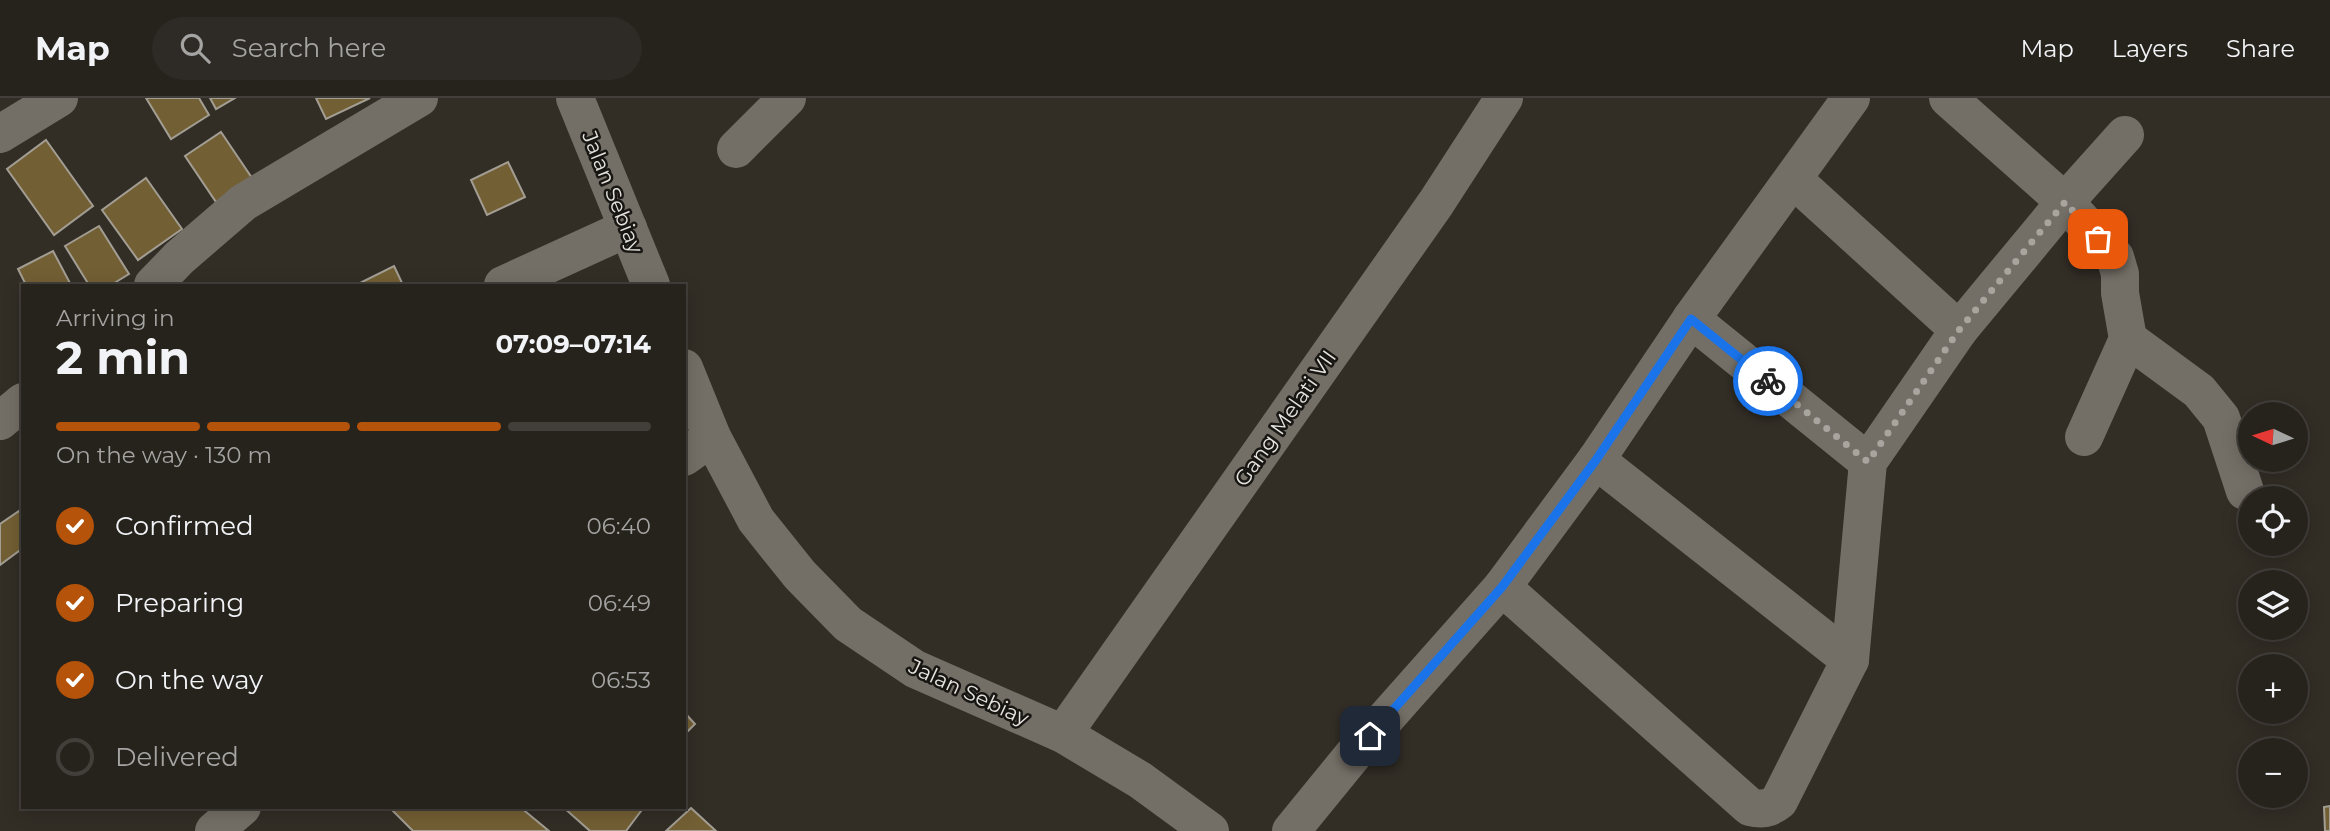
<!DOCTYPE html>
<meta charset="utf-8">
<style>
body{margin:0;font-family:Montserrat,sans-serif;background:#2e2a25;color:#f1f3f6;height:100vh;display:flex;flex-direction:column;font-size:26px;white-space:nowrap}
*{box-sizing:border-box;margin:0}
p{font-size:23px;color:#a4a4a3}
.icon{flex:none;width:38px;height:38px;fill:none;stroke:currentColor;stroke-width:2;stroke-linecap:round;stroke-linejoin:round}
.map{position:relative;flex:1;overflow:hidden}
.side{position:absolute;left:21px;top:186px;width:665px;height:525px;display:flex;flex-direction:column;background:#26221c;border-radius:0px;box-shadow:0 4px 18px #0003,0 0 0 2px #423f3b}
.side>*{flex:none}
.needle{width:46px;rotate:274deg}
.buttons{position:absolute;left:2238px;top:304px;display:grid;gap:14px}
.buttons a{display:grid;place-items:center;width:70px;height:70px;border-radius:50%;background:#26221c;box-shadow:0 4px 18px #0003,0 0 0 2px #423f3b;font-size:35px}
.pin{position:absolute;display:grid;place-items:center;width:60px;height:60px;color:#fff;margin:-30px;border-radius:14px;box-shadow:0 4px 10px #0006}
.courier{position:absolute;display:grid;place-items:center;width:70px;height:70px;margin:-35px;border:5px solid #1a73e8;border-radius:50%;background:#fff;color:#222;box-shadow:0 2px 9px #0007}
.overview em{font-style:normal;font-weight:700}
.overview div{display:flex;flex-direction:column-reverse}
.overview{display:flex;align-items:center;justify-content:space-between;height:119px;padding:0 35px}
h1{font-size:46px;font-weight:700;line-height:52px}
.bar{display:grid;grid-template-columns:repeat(4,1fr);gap:10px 7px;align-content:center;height:84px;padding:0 35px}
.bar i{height:9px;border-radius:5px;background:#423f3b}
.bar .active{background:#b45309}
.bar p{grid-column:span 4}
ol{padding:0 35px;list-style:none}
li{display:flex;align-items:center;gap:21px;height:77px}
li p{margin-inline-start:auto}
li .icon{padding:7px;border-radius:50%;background:#b45309;color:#fff;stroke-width:4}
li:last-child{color:#a4a4a3}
li i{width:38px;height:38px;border:4px solid #423f3b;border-radius:50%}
header{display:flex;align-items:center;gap:42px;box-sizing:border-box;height:98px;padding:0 35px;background:#26221c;border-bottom:2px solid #423f3b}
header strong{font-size:33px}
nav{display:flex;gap:38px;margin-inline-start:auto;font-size:24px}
.search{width:490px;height:63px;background:#2e2a25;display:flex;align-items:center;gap:18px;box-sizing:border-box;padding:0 24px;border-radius:38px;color:#a4a4a3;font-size:26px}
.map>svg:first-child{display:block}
</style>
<header>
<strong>Map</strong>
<div class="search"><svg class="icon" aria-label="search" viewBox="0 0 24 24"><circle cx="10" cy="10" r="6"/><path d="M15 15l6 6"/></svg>Search here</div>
<nav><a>Map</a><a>Layers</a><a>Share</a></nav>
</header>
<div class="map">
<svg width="2330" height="733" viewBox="0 0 2330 733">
<rect width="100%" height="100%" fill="#322e26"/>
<g fill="#735f34" stroke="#a39e94" stroke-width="2">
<polygon points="146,0 199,0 209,17 171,41"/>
<polygon points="210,0 235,0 216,11"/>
<polygon points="316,0 370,0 326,21"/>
<polygon points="221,34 252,80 216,104 185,58"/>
<polygon points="46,42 93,108 54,137 7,71"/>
<polygon points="508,64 525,99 487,117 471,82"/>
<polygon points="146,80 182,131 138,162 102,112"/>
<polygon points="99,128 129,176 111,187 89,187 65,148"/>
<polygon points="53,153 71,187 26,187 18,171"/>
<polygon points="394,168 403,187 356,187"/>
<polygon points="19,413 23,420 23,450 0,467 0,426"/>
<polygon points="684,614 695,626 684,637"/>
<polygon points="2330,708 2330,733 2325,733 2324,709"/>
<polygon points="389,709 520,709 549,733 413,733"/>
<polygon points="563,709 644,709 626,733 590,733"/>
<polygon points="691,710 716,733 666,733"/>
</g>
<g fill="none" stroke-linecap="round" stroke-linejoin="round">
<g stroke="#746f66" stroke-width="38">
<polyline points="575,0 651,187"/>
<polyline points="1948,0 2065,104 2115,159 2120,176 2120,195 2128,241 2084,339"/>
<polyline points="0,36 59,0"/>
<polyline points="736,51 787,0"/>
<polyline points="1793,81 1959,232"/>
<polyline points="153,187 179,160 244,104 419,0"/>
<polyline points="503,187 628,130"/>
<polyline points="1691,221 1868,364"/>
<polyline points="2128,241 2199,293 2221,320 2245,393"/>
<polyline points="684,270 712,339 756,422 800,477 848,526 915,571 1063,636 1140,682 1210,733"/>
<polyline points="0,323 23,304"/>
<polyline points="684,359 712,339"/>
<polyline points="1596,362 1850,562"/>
<path d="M 1502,489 L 1750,709 C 1762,712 1769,711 1779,703 L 1850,562 L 1868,364 L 1959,232 L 2065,104 L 2125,37"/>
<polyline points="1063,636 1436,105 1504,0"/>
<polyline points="214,733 242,709"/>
<polyline points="1291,733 1353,657 1502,489 1596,362 1691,221 1851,0"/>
</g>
</g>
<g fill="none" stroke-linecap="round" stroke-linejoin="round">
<polyline stroke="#a8a59f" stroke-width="7" stroke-dasharray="0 12.6" points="1768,283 1868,364 1959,232 2065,104 2098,141"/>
<polyline stroke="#1a73e8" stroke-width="9" points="1370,638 1502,489 1596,362 1691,221 1768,283"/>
</g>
<g text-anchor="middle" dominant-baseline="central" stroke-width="5" stroke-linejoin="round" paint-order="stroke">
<g font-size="21" fill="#e8e5e0" stroke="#181613">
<text transform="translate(613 94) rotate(68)">Jalan Sebiay</text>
<text transform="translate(1285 320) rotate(-55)">Gang Melati VII</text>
<text transform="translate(969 594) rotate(25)">Jalan Sebiay</text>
</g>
</g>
</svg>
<div class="buttons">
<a><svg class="needle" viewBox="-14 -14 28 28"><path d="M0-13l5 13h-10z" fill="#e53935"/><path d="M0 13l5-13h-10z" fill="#a4a4a3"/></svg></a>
<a><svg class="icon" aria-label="locate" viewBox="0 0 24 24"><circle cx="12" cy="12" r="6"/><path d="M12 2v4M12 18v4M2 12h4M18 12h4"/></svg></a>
<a><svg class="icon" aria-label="layers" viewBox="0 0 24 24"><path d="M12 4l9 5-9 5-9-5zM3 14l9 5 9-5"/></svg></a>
<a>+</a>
<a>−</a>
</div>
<div class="pin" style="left:2098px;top:141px;background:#ea580c"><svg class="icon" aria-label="bag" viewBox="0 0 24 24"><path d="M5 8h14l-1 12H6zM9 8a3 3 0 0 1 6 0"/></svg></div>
<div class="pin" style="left:1370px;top:638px;background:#1f2937"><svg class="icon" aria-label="home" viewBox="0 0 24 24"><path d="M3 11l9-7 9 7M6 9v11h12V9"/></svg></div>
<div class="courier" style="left:1768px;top:283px"><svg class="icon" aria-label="bike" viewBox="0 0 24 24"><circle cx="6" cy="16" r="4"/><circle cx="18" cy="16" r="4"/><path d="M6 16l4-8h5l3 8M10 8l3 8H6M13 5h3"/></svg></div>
<section class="side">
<div class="overview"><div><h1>2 min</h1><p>Arriving in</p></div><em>07:09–07:14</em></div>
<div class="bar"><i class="active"></i><i class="active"></i><i class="active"></i><i></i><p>On the way · 130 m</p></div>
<ol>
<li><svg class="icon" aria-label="check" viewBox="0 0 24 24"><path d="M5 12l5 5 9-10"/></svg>Confirmed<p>06:40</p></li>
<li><svg class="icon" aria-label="check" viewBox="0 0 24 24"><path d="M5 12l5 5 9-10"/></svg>Preparing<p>06:49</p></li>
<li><svg class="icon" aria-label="check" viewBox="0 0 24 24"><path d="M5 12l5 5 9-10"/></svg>On the way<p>06:53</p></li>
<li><i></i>Delivered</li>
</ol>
</section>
</div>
